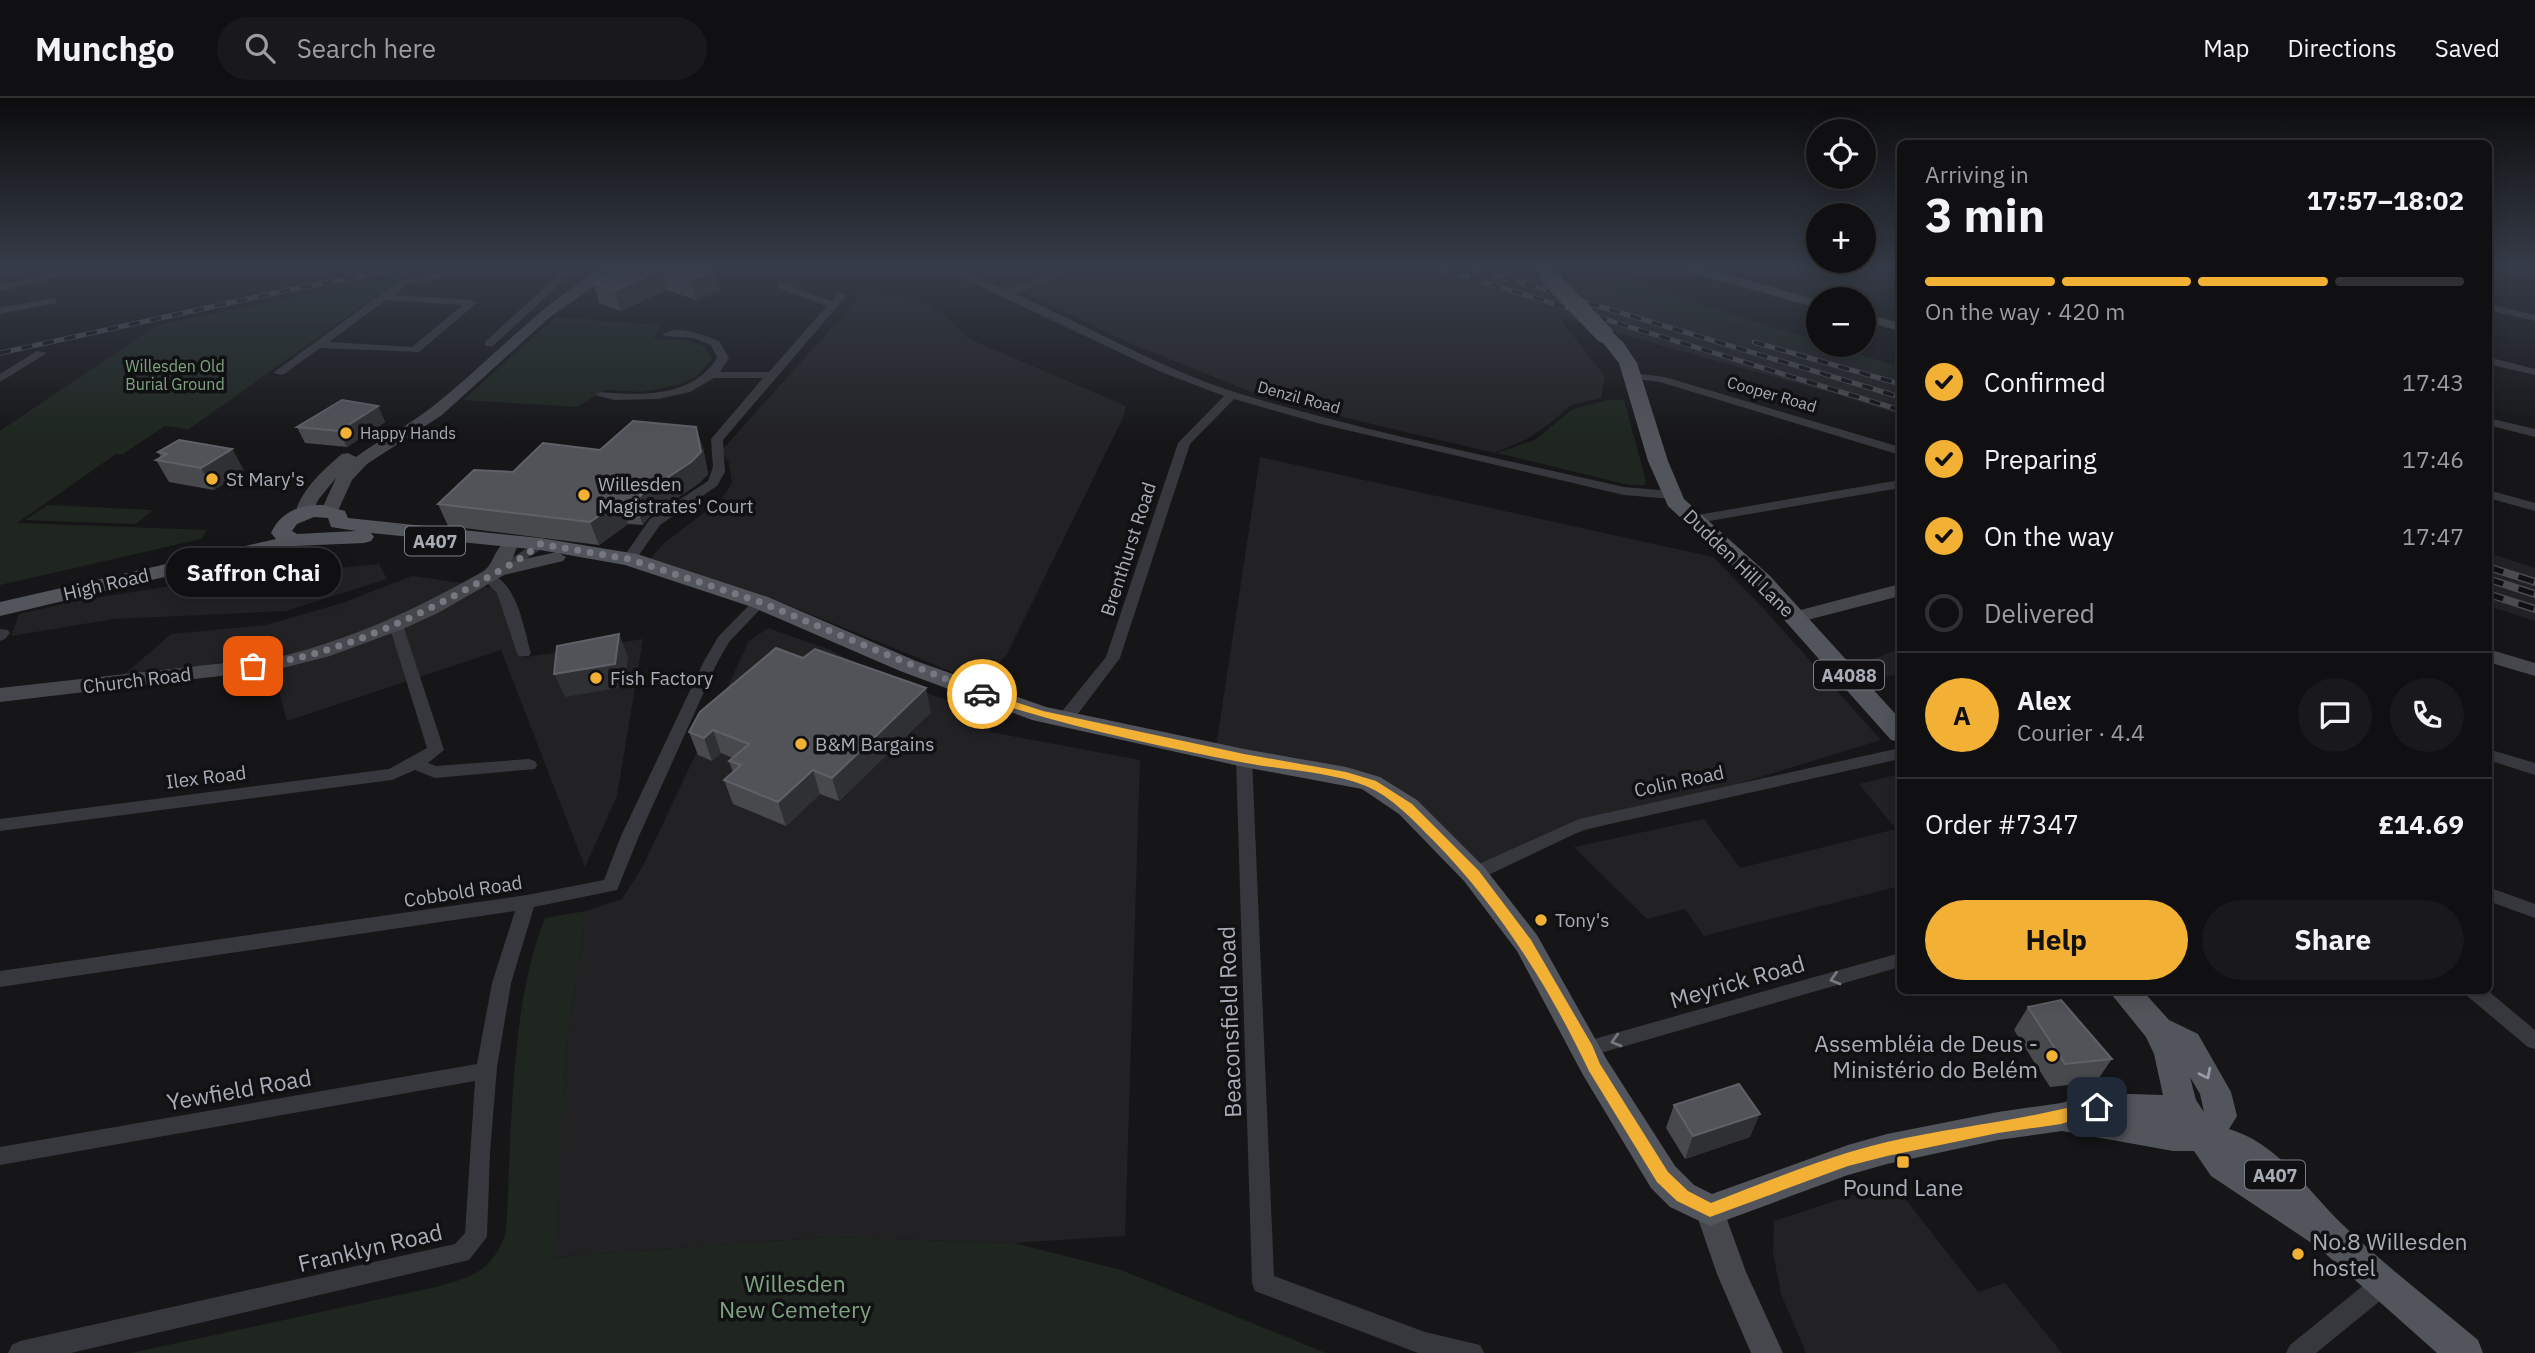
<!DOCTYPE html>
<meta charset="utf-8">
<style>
body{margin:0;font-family:"IBM Plex Sans",sans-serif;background:#19191b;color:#f1f3f6;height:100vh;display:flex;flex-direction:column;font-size:26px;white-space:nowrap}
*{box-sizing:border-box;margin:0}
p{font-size:23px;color:#9c9d9f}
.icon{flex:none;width:38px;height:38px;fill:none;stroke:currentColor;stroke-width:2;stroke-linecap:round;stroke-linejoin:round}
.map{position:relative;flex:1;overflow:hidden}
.drawer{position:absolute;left:1897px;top:42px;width:595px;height:854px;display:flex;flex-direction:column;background:#101012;border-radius:10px;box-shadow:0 4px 18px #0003,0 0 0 2px #303032}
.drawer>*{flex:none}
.controls{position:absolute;left:1806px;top:21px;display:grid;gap:14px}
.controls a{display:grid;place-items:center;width:70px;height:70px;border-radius:50%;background:#101012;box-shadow:0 4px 18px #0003,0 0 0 2px #303032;font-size:35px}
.pin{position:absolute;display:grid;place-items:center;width:60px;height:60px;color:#fff;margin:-30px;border-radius:14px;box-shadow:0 4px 10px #0006}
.courier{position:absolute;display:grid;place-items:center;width:70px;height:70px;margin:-35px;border:5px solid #f2b134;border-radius:50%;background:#fff;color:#222;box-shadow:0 2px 9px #0007}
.bubble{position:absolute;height:49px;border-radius:24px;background:#101012;box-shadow:0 4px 18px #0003,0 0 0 2px #303032;font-size:23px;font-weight:700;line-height:49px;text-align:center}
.headline em{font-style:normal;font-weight:700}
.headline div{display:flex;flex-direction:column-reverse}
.headline{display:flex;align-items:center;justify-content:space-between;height:119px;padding:0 28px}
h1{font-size:46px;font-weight:700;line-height:52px}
.bar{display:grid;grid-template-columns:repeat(4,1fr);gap:10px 7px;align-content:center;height:84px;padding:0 28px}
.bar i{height:9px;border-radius:5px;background:#303032}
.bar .active{background:#f2b134}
.bar p{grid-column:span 4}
.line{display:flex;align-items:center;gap:18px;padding:0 28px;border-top:2px solid #303032}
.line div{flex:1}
.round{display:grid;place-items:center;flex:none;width:74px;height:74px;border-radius:37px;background:#19191b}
ol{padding:0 28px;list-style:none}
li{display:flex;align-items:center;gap:21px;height:77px}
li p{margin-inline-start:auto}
li .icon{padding:7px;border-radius:50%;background:#f2b134;color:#111;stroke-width:4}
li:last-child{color:#9c9d9f}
li i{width:38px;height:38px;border:4px solid #303032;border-radius:50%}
.cta{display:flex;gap:14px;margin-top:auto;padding:14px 28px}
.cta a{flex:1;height:80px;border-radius:42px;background:#f2b134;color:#111;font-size:28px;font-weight:700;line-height:80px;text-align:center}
.cta a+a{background:#19191b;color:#f1f3f6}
header{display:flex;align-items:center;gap:42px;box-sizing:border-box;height:98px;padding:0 35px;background:#101012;border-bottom:2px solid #303032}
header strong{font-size:33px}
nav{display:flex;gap:38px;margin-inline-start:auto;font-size:24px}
.search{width:490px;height:63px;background:#19191b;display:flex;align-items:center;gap:18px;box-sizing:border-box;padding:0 24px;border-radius:38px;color:#9c9d9f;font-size:26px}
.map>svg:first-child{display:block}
</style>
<header>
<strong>Munchgo</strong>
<div class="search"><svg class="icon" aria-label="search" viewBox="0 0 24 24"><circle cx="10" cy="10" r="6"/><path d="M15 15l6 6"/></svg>Search here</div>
<nav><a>Map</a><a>Directions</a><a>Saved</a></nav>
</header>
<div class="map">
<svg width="2535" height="1255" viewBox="0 0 2535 1255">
<rect width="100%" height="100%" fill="#161618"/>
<g fill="#222225">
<polygon points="1129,167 1510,167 1567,186 1564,171 1566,167 1658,169 1673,173 1625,183 1818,243 1818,247 1830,247 1900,269 1900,317 1839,297 1559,219 1605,279 1601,300 1571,307 1549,326 1527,341 1494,355 1305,310 1249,293 1127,244 1027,196 1030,191 1090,168 1106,176"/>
<polygon points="863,195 911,201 945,218 969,241 1126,308 1123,320 1007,556 979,585 771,500 650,461 664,445 721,402 732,385 729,365 721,353"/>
<polygon points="1260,359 1713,459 1763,510 1881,642 1480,765 1417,705 1374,678 1294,659 1216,649"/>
<polygon points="2489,455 2535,470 2535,523 2489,508"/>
<polygon points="379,466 387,481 286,513 114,521 11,538 19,516 76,503 190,485"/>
<polygon points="412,478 497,490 526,559 643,541 617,698 585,769 501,552 287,623 269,555 113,586 171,536 266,527 342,505"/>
<polygon points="768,530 828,551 889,581 990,618 990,634 1140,662 1125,1138 1014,1145 829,1139 554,1159 566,951 586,813 622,801 643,768 749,543"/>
<polygon points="1900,550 1900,576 1879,580 1864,565"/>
<polygon points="1900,676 1900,788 1704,838 1685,811 1647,821 1574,749 1704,721 1740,770 1896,731 1859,686"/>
<polygon points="1892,1084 1978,1194 2005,1185 2062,1255 1806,1255 1781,1196 1773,1155 1774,1123"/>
</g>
<g fill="#1e261f">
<polygon points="406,177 189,331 165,328 123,356 116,356 17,425 207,432 201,441 0,487 0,333 157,227"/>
<polygon points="1624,183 1818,243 1818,247 1830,247 1900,269 1900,277 1600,192"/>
<polygon points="556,219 659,227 654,241 684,242 704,248 712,261 696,279 681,286 642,294 605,292 577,309 463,302"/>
<polygon points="1608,302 1624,302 1646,383 1644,387 1629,387 1497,355 1535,342 1573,311"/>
<polygon points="48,407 153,412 136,426 25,422"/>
<path d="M 586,813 L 566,951 L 555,1159 L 829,1139 L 1014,1145 L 1121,1172 L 1326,1255 L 131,1255 L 436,1189 C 474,1178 492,1174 506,1134 C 512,1038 509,909 545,820 Z"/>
</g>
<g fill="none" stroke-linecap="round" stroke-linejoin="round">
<g fill="#37383d" fill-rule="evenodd">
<polygon points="89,167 107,167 0,193 0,187"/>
<polygon points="190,167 200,167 201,176 193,176"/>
<path d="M 481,167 L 501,167 L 406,187 L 394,197 L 472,202 L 477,205 L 419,254 L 320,250 L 283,277 L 273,275 L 399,183 ZM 386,202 L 463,207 L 412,249 L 329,244 Z"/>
<polygon points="569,167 580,167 493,248 485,248 485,244"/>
<path d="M 935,167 L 948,167 L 1006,192 L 1074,167 L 1088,167 L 1015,196 C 1090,228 1160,271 1238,295 C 1364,334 1495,359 1624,389 L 1671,393 L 1677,397 L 1671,401 L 1624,397 L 1321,326 L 1234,301 L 1190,346 L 1120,560 L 1071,625 L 1059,625 L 1057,621 L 1059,617 L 1106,559 L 1178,345 L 1224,298 L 1161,274 Z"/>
<polygon points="1891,167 1900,167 1900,171 1892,169"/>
<polygon points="2507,167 2535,169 2535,175 2508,169"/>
<path d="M 778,186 L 786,186 L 831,203 L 838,195 L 847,197 L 723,342 L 725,374 L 717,388 L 660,427 L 634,464 L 624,464 L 622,461 L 650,421 L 708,383 L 713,369 L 711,341 L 763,280 L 714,280 L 690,294 L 658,301 L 614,302 L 595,297 L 601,294 C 642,298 693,299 717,260 L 711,247 L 693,240 L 664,238 L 663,236 C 678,226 703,237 719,243 L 729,260 L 720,274 L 769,274 L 827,208 L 778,190 Z"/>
<polygon points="52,200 56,201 56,205 0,216 0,210"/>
<polygon points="2488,206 2535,217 2535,223 2488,212"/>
<polygon points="37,253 47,255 0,284 0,276"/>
<polygon points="2488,259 2535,271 2535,277 2488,266"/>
<polygon points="1633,275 1665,279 1900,349 1900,357 1660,284 1629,280 1627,278"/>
<polygon points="2488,320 2535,331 2535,339 2488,327"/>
<polygon points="1900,382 1900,390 1692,426 1685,422 1692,418"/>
<polygon points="2488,392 2535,405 2535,413 2488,400"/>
<polygon points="540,442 545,443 547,446 545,449 503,476 498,477 491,473"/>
<path d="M 488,475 C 518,484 523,529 531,555 L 529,558 L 519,558 L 517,555 L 497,495 L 481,479 Z"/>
<polygon points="760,500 767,504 729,544 717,565 639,738 617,792 534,809 511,885 497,969 490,1054 487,1139 469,1162 71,1255 8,1255 12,1247 20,1243 455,1146 465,1135 475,983 0,1067 0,1049 477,966 492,885 515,813 0,889 0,873 527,797 604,782 621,738 703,565 718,539 755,501"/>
<polygon points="396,523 403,527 444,652 428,665 436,668 529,661 535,663 537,667 535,671 435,680 415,672 392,682 0,733 0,721 389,671 427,650 389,527"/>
<polygon points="0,531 8,532 10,535 5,541 0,543"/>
<polygon points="1900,650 1900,661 1583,732 1480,781 1468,781 1465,776 1468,771 1579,721"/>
<polygon points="2488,651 2535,665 2535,677 2488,662"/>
<polygon points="1244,654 1252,660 1274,1178 1425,1234 1480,1247 1484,1255 1418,1255 1255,1193 1252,1185 1236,660"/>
<polygon points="2488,789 2535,806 2535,820 2488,803"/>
<polygon points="1900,855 1900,869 1587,959 1580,957 1577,951 1580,945 1587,943"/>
<polygon points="2464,892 2487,892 2535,932 2535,951 2528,949 2466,897"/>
<polygon points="2383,1175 2391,1178 2394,1186 2391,1194 2316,1255 2286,1255 2290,1247 2375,1178"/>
</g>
<g fill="#45474d" fill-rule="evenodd">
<path d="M 608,167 L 625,167 L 550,219 L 442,317 L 367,366 L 352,382 L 336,417 L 324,417 L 321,413 L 336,380 L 318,402 L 310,420 L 298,420 L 295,416 C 301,392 323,372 342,356 L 348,355 L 356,359 C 380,341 408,328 432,309 C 492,262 541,204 608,167 Z"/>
<polygon points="1672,167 1694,167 1818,202 1818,210 1674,170"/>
<polygon points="1864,215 1900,225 1900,233 1864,223"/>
<path d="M 508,444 L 517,449 L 511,464 L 557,454 L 566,459 L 563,463 L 504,477 L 438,515 L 403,531 L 330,558 L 279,571 L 0,604 L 0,590 L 279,559 C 352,541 417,511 482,474 C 495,467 494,447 508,444 Z"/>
<polygon points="1900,486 1900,498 1796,525 1786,519 1789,515"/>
<polygon points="2488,551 2535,565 2535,578 2488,564"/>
<polygon points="1710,1099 1720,1102 1746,1174 1783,1255 1751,1255 1717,1176 1695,1112 1700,1102"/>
</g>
<g fill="#53555c" fill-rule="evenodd">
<polygon points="1527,167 1547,167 1558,180 1550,185 1544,183 1539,175"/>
<polygon points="1604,231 1610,232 1623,244 1637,265 1668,363 1684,401 1770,478 1900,621 1900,644 1891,642 1754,488 1668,408 1648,363 1619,265 1596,236"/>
<path d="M 323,407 L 345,413 L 348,420 L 540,440 L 637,456 L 768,499 L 916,563 L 1046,609 L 1244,651 L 1346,669 L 1380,679 L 1417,702 L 1484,769 L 1537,837 L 1607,962 L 1675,1068 L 1694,1087 L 1712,1096 L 1848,1047 L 1887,1036 L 1998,1014 L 2061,1005 L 2097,995 L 2163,997 L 2154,956 L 2146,939 L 2108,892 L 2142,892 L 2169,922 L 2198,936 L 2231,994 L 2237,1018 L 2229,1031 C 2279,1046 2307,1092 2343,1127 C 2385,1168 2433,1204 2478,1242 L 2483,1255 L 2437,1255 L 2319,1150 L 2211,1078 L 2194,1053 L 2173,1053 L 2062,1033 L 1998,1042 L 1887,1066 L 1848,1077 L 1710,1128 L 1670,1109 L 1651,1090 L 1583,977 L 1517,853 L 1464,783 L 1399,716 L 1362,691 L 1244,669 L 1032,622 L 900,573 L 752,509 L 625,467 L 540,452 L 371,435 L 374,439 L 371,443 L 364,445 L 295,448 L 0,518 L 0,504 L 276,441 L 271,435 C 281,413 300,407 323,407 ZM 314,419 L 328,420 L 331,429 L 356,433 L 297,436 L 292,433 L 297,426 ZM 2190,979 L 2200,996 L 2204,1014 L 2196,1002 Z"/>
</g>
<defs>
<g id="rail-far1">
<polyline points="1428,167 1900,312"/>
<polyline points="1462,167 1900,299"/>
<polyline points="1754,244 1900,286"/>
<polyline points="0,255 284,193 421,167"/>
</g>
<g id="rail">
<polyline points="2488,469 2535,484"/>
<polyline points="2488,481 2535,496"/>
<polyline points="2488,496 2535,511"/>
</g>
</defs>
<use href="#rail-far1" stroke="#4a4c52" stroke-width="5"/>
<use href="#rail" stroke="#4a4c52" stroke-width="8"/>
<use href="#rail-far1" stroke="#111113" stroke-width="3.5" stroke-dasharray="11" stroke-linecap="butt"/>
<use href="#rail" stroke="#111113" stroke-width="5" stroke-dasharray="16" stroke-linecap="butt"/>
<polyline stroke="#53555c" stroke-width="18" points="1550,180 1604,236"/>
</g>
<g fill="#47494d">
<polygon points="636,167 715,172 720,192 696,202 667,192 621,213 599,205 593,185"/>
<polygon points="378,308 385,324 347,349 305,345 297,329"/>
<polygon points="703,350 708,376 698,386 649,419 643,427 628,426 599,447 448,428 438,406 600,352"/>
<polygon points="232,351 244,373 214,392 169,384 156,362 161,359 158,354"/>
<polygon points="931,614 839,703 820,696 786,728 733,706 724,682 733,674 729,663 733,660 721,655 712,663 698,657 689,634"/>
<polygon points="2028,909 2112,961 2096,984 2050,989 2014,932"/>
<polygon points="1674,1007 1750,1039 1685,1061 1666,1030"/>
</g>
<g fill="#2f3033">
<polygon points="661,172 667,192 621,213 614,193"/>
<polygon points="715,172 720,192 696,202 690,183"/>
<polygon points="378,308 385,324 347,349 339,333"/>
<polygon points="696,329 703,350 708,376 698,386 649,419 643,427 635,405"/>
<polygon points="232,351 244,373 214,392 201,370"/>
<polygon points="620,403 628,426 599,447 590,424"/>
<polygon points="619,536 628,559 624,589 565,599 554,576"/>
<polygon points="926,590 931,614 839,703 832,680"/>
<polygon points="713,632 721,655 712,663 704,640"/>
<polygon points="813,672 820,696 786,728 778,704"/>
<polygon points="1760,1016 1750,1039 1685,1061 1693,1038"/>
</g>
<g fill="#525359" stroke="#5f6168" stroke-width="2">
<polygon points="636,167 700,167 715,172 690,183 661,172 614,193 593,185"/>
<polygon points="342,302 378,308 339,333 297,329"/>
<polygon points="633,323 696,329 701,354 691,364 641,397 635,405 620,403 590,424 438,406 474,372 513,374 543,345 600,352"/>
<polygon points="179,342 232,351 201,370 156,362 167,356 158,354"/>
<polygon points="619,536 615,566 554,576 557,548"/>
<polygon points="776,550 803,560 815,551 926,590 832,680 813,672 778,704 724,682 741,667 729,663 749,646 713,632 704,640 689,634 700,614"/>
<polygon points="2061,902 2112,961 2065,966 2028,909"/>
<polygon points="1739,986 1760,1016 1693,1038 1674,1007"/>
</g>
<defs><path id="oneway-chevron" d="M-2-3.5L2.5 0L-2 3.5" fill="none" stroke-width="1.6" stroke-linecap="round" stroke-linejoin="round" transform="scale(1.75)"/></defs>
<g stroke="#757881">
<use href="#oneway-chevron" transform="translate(1835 881) rotate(164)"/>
<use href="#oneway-chevron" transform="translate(1616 943) rotate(164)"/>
</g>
<use stroke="#979ba6" href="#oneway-chevron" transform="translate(2206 976) rotate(63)"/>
<linearGradient id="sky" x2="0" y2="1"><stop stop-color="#0c0c0d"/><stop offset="0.49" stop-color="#363c48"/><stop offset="1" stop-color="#363c48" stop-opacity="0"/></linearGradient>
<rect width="2535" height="343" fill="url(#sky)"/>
<path fill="#f2b134" d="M 982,593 L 1043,613 L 1244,656 L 1346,674 L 1376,683 L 1412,706 L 1479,773 L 1531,842 L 1592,947 L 1600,966 L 1668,1074 L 1688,1093 L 1711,1105 C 1769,1083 1827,1058 1887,1044 C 1957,1028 2029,1022 2097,1002 L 2104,1009 L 2102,1013 L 2061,1026 L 1998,1035 L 1887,1058 L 1848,1068 L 1710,1119 L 1677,1103 L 1657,1084 L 1589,973 C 1548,887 1499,809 1432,741 C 1412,721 1392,699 1366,688 C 1331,674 1283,672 1246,665 C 1156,648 1065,628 978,599 L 976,596 Z"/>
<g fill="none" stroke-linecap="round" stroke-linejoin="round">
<path stroke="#757880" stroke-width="7" stroke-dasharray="0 12.6" d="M 253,568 C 332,558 407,524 476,486 C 497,474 521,462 540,446 L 629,461 L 760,504 L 982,596"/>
</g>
<g fill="#f2b134" stroke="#111113" stroke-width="2.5">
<circle cx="346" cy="335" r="7"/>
<circle cx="212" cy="381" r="7"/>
<circle cx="584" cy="397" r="7"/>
<circle cx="596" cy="580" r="7"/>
<circle cx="801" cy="646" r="7"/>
<circle cx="1541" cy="822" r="7"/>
<circle cx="2052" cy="958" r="7"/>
<rect x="1896" y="1057" width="14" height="14" rx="3.5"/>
<circle cx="2298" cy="1156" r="7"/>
</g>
<g text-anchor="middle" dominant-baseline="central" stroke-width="7" stroke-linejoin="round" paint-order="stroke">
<g font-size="16" fill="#7fa381" stroke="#111113">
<text x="175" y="268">Willesden Old<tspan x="175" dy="18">Burial Ground</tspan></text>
</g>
<g font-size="16" fill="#a8adb8" stroke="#111113">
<text transform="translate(1772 296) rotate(16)">Cooper Road</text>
<text transform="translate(1299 299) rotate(15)">Denzil Road</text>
</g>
<g font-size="16" fill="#a8adb8" stroke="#111113" text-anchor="start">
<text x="360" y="335">Happy Hands</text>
</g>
<g fill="#111113" stroke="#7b7e86" stroke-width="2">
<rect x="405" y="428.5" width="60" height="29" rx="5"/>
<rect x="1814" y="562.5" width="70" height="29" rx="5"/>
<rect x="2245" y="1062.5" width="60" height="29" rx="5"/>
</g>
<g font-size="18" font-weight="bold" fill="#a8adb8">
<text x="435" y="443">A407</text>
<text x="1849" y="577">A4088</text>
<text x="2275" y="1077">A407</text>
</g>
<g font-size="19" fill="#a8adb8" stroke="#111113" text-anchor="start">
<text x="226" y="381">St Mary's</text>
<text x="598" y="386">Willesden<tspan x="598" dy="22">Magistrates' Court</tspan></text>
<text x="610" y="580">Fish Factory</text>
<text x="815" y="646">B&amp;M Bargains</text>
<text x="1555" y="822">Tony's</text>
</g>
<g font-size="19" fill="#a8adb8" stroke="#111113">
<text transform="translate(1128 451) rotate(-72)">Brenthurst Road</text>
<text transform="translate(1739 465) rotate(44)">Dudden Hill Lane</text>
<text transform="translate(106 486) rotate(-13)">High Road</text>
<text transform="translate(137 582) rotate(-7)">Church Road</text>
<text transform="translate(206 679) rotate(-7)">Ilex Road</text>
<text transform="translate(1679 683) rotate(-12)">Colin Road</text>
<text transform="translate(463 793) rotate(-9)">Cobbold Road</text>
</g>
<g font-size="23" fill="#a8adb8" stroke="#111113">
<text transform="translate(1737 883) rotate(-16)">Meyrick Road</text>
<text transform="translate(1229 924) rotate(-92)">Beaconsfield Road</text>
<text transform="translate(239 991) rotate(-10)">Yewfield Road</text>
<text transform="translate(370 1149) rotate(-13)">Franklyn Road</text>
</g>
<g font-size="23" fill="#a8adb8" stroke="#111113" text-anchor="end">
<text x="2038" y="945">Assembléia de Deus -<tspan x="2038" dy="26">Ministério do Belém</tspan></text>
<text x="1903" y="1089" text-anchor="middle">Pound Lane</text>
<text x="2312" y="1143" text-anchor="start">No.8 Willesden<tspan x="2312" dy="26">hostel</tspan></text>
</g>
<g font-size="23" fill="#7fa381" stroke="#111113">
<text x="795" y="1185">Willesden<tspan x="795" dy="26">New Cemetery</tspan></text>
</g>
</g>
</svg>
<div class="controls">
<a><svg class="icon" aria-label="locate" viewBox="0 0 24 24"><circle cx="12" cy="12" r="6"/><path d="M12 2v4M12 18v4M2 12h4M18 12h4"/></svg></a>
<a>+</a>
<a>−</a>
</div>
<div class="pin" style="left:253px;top:568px;background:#ea580c"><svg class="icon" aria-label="bag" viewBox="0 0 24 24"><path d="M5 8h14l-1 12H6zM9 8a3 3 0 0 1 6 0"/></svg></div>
<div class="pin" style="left:2097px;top:1009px;background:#1f2937"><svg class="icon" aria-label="home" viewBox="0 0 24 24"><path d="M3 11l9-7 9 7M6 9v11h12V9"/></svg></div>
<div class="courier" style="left:982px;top:596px"><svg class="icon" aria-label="car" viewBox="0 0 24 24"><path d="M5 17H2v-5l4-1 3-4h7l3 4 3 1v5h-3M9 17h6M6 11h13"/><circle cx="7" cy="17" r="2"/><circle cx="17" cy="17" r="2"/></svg></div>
<div class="bubble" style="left:166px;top:450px;width:175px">Saffron Chai</div>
<section class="drawer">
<div class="headline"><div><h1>3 min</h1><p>Arriving in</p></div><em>17:57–18:02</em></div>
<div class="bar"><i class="active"></i><i class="active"></i><i class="active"></i><i></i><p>On the way · 420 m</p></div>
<ol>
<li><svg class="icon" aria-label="check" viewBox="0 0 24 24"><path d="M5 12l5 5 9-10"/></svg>Confirmed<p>17:43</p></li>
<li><svg class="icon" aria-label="check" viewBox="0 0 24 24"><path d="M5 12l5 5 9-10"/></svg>Preparing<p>17:46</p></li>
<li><svg class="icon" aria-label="check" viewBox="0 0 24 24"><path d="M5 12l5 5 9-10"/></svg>On the way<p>17:47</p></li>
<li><i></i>Delivered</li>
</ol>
<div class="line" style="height:126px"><b class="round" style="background:#f2b134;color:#111">A</b><div><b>Alex</b><p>Courier · 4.4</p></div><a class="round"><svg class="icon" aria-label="chat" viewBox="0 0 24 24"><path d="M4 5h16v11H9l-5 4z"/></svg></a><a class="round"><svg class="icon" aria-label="phone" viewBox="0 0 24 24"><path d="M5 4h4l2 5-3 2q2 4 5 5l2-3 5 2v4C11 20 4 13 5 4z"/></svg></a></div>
<div class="line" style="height:91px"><div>Order #7347</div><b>£14.69</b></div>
<div class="cta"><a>Help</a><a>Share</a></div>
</section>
</div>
